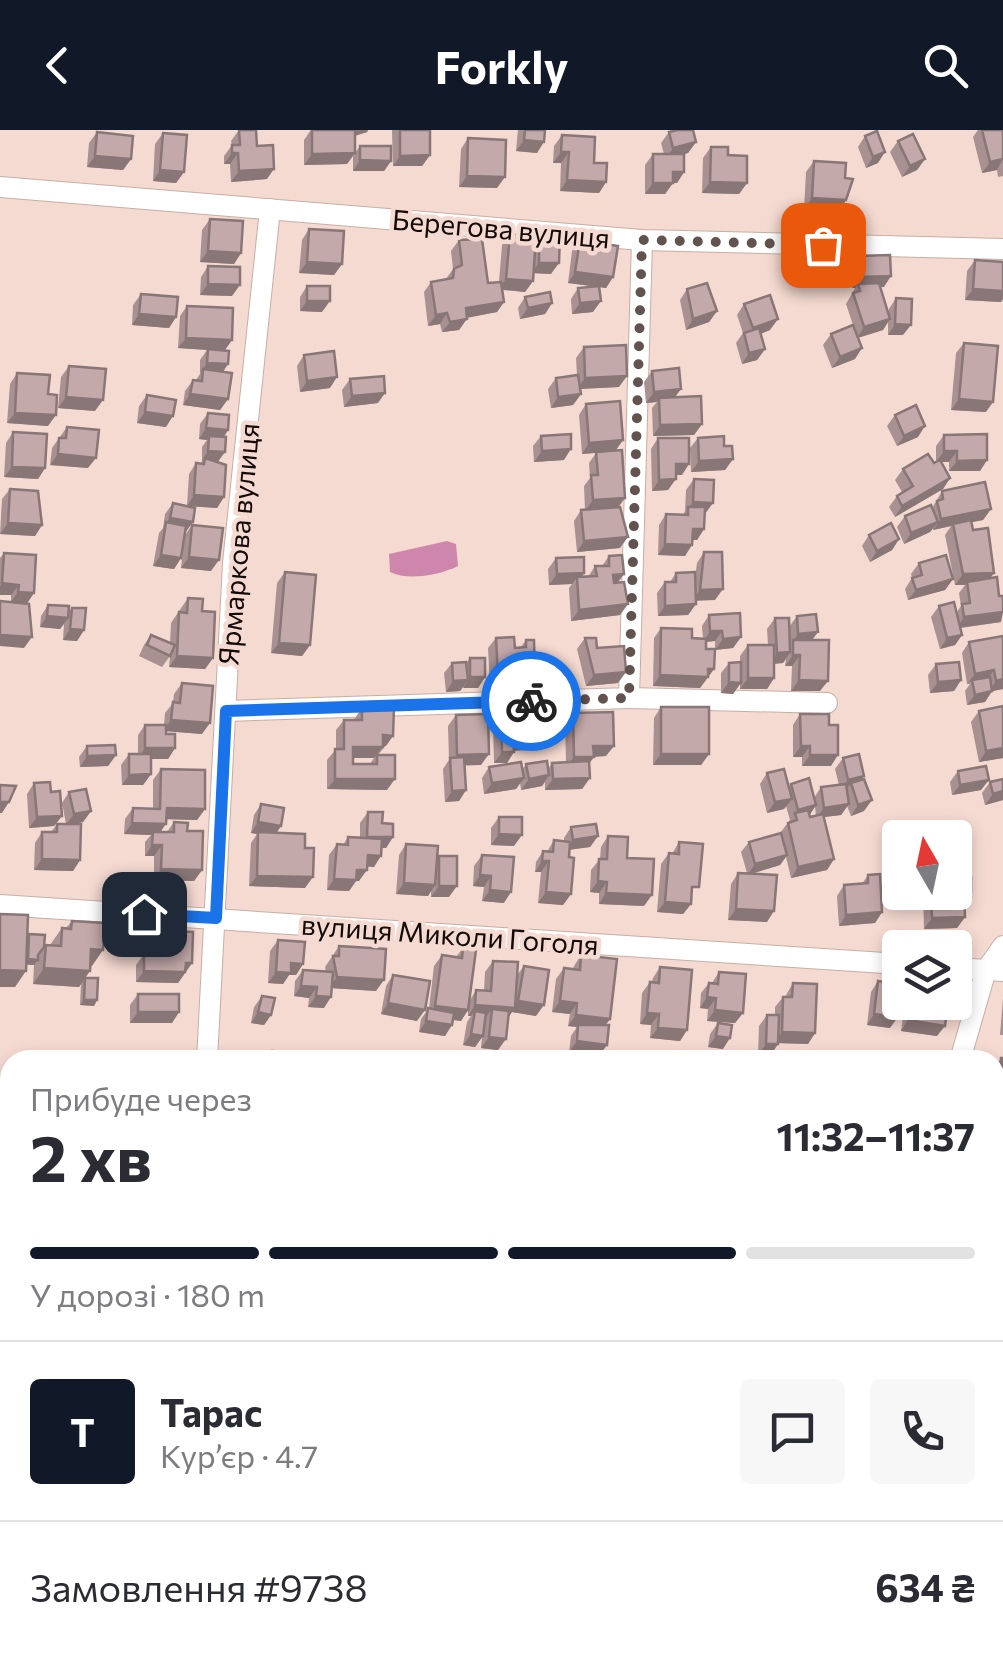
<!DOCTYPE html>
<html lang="uk">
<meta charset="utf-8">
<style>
body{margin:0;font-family:Commissioner,sans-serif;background:#f7f7f7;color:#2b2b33;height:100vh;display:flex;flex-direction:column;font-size:38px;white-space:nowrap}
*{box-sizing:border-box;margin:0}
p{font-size:32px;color:#7c7c81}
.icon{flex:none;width:55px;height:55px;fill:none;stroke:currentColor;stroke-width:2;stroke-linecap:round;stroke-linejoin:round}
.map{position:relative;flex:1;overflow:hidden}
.sheet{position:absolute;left:0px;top:920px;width:1005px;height:620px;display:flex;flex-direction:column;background:#fff;border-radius:30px 30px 0 0;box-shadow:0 5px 15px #0003}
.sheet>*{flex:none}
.needle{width:65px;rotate:351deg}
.buttons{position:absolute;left:882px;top:690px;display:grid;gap:20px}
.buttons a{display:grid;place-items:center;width:90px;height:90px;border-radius:10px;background:#fff;box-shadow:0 5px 15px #0003;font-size:50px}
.pin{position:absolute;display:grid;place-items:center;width:85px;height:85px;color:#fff;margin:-42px;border-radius:20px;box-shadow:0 5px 15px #0006}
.courier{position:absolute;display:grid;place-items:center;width:100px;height:100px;margin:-50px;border:8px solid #1a73e8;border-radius:50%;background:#fff;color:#222;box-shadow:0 2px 12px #0007}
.overview em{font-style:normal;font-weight:700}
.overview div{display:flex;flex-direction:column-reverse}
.overview{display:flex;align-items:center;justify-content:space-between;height:170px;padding:0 30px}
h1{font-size:65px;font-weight:700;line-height:75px}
.bar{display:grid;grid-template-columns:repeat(4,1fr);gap:15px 10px;align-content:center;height:120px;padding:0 30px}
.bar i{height:12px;border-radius:8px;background:#e1e1e2}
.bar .on{background:#111827}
.bar p{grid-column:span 4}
.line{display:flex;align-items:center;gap:25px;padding:0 30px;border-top:2px solid #e1e1e2}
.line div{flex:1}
.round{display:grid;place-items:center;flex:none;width:105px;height:105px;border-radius:10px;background:#f7f7f7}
header{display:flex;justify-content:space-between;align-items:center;height:130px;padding:0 30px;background:#111827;color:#fff;font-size:45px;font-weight:700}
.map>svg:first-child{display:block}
</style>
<header><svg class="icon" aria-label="back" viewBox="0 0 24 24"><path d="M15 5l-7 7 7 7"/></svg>Forkly<svg class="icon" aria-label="search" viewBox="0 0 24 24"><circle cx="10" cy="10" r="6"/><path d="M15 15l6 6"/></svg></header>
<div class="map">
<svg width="1003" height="1540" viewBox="0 0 1003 1540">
<rect width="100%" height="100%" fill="#f5dad1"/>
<path fill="#cf86ad" d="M 447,411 L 456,414 L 458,436 C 440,445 408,451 390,442 L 389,424 Z"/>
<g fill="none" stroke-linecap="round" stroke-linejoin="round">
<defs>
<g id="minor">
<polyline points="0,57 642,110 1003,119"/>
<polyline points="629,568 827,573"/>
<polyline points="226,581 629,568 642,110"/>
<polyline points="0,775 900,834"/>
<polyline points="955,838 1003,841"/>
<polyline points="207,930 233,433 270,79"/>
<polyline points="960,930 986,840 1003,816"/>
<polyline points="0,1471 10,1472"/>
<polyline points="995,1529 1003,1529"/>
<polyline points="168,1540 169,1530"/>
<polyline points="914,1540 915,1530"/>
</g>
</defs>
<use href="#minor" stroke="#c7aea5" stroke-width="22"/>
<use href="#minor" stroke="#fff" stroke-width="20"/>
</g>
<g fill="#a99192" fill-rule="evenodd">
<polygon points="239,0 257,16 267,49 231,52 230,34 224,34 224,26 232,15 231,11"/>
<polygon points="311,0 368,0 367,2 355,6 355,23 347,34 304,35 304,10"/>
<polygon points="392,0 430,0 430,25 422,36 393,36"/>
<polygon points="518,0 545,0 537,23 516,21"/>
<polygon points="978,0 1003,0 1003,46 998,47 997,40 982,43 973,7"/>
<polygon points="97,2 131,29 123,40 87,37 89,13"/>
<polygon points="669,2 696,12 688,23 684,24 684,42 677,53 673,53 665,64 645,64 645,35 653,24 664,24 661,13"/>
<polygon points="163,3 184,42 176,53 153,51 155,14"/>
<polygon points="562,5 594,33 606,52 599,63 560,61 561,33 553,33 554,16"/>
<polygon points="865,6 878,33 866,38 858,17"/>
<polygon points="468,8 497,58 459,57 461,19"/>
<polygon points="898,11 925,29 917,40 902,47 890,22"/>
<polygon points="360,16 391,31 384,41 353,41 353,26"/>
<polygon points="711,17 728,25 747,53 739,64 702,63 703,28"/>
<polygon points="814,31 846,70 839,81 804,79 806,42"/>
<polygon points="210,89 241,123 234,134 200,132 202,100"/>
<polygon points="309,99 342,134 334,145 299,143 302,110"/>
<polygon points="510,104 536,109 539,105 551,144 533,143 533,151 525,162 502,160 504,172 497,182 467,188 459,200 442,202 440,194 428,196 424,162 431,152 446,149 453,139 451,121 459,110 488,153 499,152 502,115"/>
<polygon points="580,110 613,147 606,158 599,157 593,182 572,184 571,169 578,158 593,156 568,153 572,121"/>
<polygon points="858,126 884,157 880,157 889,184 889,179 896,168 903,205 888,205 888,192 883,200 858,208 855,229 832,238 823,215 831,204 853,195 846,174 855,158 852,158 850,137"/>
<polygon points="975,130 1003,132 1003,169 1001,172 965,170 967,141"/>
<polygon points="208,136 232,166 200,165 201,147"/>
<polygon points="307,156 322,182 300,181 300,167"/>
<polygon points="687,159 717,181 709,192 686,200 680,170"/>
<polygon points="141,164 176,187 169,198 132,195 133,175"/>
<polygon points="525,167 552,173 545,184 520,189 518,178"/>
<polygon points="744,174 770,200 761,204 765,219 757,230 742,234 736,213 743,203 737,185"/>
<polygon points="187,176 232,210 225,220 228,234 223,242 228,269 220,280 183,275 185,261 193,250 196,250 200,244 200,230 207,220 178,218 180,186"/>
<polygon points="964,213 986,282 951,280 956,223"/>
<polygon points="584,217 619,257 580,259 581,264 573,275 551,278 548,259 556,248 577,245 576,228"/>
<polygon points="304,225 330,258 300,262 297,236"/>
<polygon points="69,236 95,281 58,278 61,247"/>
<polygon points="652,241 702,294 694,305 653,306 652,278 657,272 646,273 644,252"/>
<polygon points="17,243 48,296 7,293 10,254"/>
<polygon points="350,249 378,273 344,277 342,260"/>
<polygon points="147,265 166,297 137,293 139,276"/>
<polygon points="586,274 623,310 616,320 620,418 577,422 574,391 581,380 585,380 584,356 590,348 589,333 596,323 582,324 579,285"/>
<polygon points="208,283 228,300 224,307 218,332 224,367 217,378 187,376 185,405 192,395 211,441 181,438 184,410 181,428 174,439 153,436 159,403 163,398 165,384 173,373 187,376 189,344 196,333 201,334 202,332 202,317 207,310 199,309 200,294"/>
<polygon points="895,285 918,307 897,316 887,296"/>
<polygon points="67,297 88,338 50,335 52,318"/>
<polygon points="13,302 45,338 38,349 4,347 6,313"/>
<polygon points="944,305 987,330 980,341 949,341 949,332 941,332 950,348 943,359 895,387 889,377 897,366 902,362 895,350 903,339 936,332 936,316"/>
<polygon points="541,306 564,330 534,332 533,316"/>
<polygon points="658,308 682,345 676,345 668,360 652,361 651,319"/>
<polygon points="698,308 724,316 733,329 725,340 691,342 690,318"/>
<polygon points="694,349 705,384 704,399 697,410 692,410 685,426 658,425 659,395 666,384 683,385 685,381 686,360"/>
<polygon points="10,359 42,395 35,406 0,404 2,369"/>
<polygon points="942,361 991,379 983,390 972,392 973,400 994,443 990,448 1001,492 961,498 962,505 955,515 940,519 931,487 939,476 957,482 961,476 959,463 965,455 955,455 945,405 951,396 933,400 933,398 930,402 904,414 897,397 905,386 932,378"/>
<polygon points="869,405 899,409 892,420 870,432 862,416"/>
<polygon points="704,422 715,470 696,470 696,474 688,485 658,486 657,463 665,452 670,452 676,443 695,447 697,433"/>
<polygon points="4,423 34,463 27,474 24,518 11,472 11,465 0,465 0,428"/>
<polygon points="609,426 618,452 620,485 571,491 569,458 572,454 549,455 548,439 556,428 584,443 582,447 588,447 595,436 602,436"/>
<polygon points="919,433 953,449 945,460 908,470 905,459 912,448 911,444"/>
<polygon points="285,442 310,515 302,526 271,523 277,453"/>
<polygon points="188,468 202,481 213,528 205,539 169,537 170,526 162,537 139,526 144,515 151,505 170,513 171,493"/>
<polygon points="48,475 68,482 72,478 84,500 77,511 63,510 64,494 60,499 40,497 41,486"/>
<polygon points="709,485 741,507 733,518 715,520 715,511 706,512 706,519 714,539 700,558 653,556 654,508 661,498 692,508 703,509 702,496"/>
<polygon points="797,486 812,510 820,561 791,561 792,536 785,536 786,529 783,533 774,534 774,548 767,559 740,559 740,553 733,564 721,563 721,543 729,533 740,532 740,526 748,515 768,515 767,499 775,488 790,515 789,497"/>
<polygon points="1003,506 1003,559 992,561 985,572 967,575 965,561 970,554 967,554 962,523 969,512"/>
<polygon points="496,508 515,518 521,517 526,510 535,544 528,555 490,557 488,518"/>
<polygon points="585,508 597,518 618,553 586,556 577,519"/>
<polygon points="470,528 485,547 478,558 463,557 460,561 446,562 444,543 452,533 466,533"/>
<polygon points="936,534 961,550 954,561 930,563 928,545"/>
<polygon points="182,553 202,604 166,601 166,604 175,618 168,629 151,629 151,644 143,655 122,655 121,635 129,624 138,624 138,605 145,595 164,595 165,583 173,573 174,564"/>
<path d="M 362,577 L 393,606 L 378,625 L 387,660 L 327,659 L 327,630 L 336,619 L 336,600 L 344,590 L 354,590 ZM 353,628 L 374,628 L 370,634 L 353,634 Z"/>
<polygon points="661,577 709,624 701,635 653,635 654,588"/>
<polygon points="543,579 553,615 537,616 536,611 530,620 514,620 507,633 494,633 493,594 501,583 537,587"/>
<polygon points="979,581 1003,628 979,632 971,592"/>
<polygon points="573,583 606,626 594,627 589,633 590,648 582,659 545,660 545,652 542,656 521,660 520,653 516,659 484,664 482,648 489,637 522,640 526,634 548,639 552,633 566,632 565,593"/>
<polygon points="800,584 831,636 802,636 802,627 793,627 793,595"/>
<polygon points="456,585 481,635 465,635 466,660 459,671 445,672 443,639 449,630 448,596"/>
<polygon points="87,616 116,625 108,636 80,637 79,627"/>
<path d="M 843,628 L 861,650 L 864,681 L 851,686 L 847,676 L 841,685 L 824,687 L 834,729 L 827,740 L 791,748 L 786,727 L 780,735 L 751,744 L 767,792 L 728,790 L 731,754 L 738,743 L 747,743 L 741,722 L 749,712 L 780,703 L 790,690 L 786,676 L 784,679 L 767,683 L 760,654 L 767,643 L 789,657 L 791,654 L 814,668 L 821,657 L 839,655 L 835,639 ZM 815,677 L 816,686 L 810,687 L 809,685 Z"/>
<polygon points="161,639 205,679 197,690 166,689 161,702 167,702 174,692 187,701 202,740 194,751 154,750 154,726 145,726 145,712 151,705 124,704 125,689 133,678 153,678 153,650"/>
<polygon points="958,641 981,660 952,665 950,652"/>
<polygon points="1003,649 1003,670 985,675 982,663 990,652"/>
<polygon points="34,653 51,662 62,686 54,696 29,698 27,664"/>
<polygon points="69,662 91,681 83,692 73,694 80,730 73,741 34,740 35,713 42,702 51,702 57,694 66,694 62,673"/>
<polygon points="261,674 276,703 305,758 249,756 251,713 257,704 251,703 254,685"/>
<polygon points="368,682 382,693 393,707 386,718 382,718 374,737 367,736 359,751 356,751 349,761 327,760 329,725 337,714 343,715 348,707 360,708 360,693"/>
<polygon points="499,687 514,716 491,715 491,698"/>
<polygon points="571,697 598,706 590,717 569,720 571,764 563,775 538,773 541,742 535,742 536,732 543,721 547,722 554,710 564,711 564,708"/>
<polygon points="608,706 627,728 644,776 599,774 599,763 590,762 591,740 600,729 601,717"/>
<polygon points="679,712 691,768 691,774 683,784 657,782 661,734 669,723 672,724"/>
<polygon points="406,714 437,729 439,726 449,767 431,767 431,760 428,766 396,764 399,725"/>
<polygon points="900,721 900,746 897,747 892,732"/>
<polygon points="482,725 504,773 482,771 484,757 473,756 474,736"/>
<polygon points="868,745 882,782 875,793 839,796 837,766 844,755 862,754"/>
<polygon points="923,762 971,762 964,773 965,787 957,798 924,799"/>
<polygon points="0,784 28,806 44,816 50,815 62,798 66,798 72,791 92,836 90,836 85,848 97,870 94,876 80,875 81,854 79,857 33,854 34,835 27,835 15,857 0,857"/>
<polygon points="155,800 192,833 178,853 136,852 136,835 144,824 147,824 147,811"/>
<polygon points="278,810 303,834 296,845 289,845 283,854 268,853 270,821"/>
<polygon points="339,816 376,861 332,858 324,878 308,877 309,868 294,866 295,851 303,840 326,842 325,837"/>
<polygon points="463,818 470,870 476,860 484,861 485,842 493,831 517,845 524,836 536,886 512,882 508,888 498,920 481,918 482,907 475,917 463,915 467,892 471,886 468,886 468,880 461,891 453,890 445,906 419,902 421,889 429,878 434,836 442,825 456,827"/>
<polygon points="581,825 610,889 605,895 599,926 569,922 571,906 577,897 568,896 570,884 552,882 556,849 564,838 573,839 574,836"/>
<polygon points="660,837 687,900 680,911 650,908 651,895 640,894 642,863 650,852 652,852 653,848"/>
<polygon points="719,842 743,883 735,893 707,891 708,879 700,878 701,863 709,853 712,853"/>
<polygon points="393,845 417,891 381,884 386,856"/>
<polygon points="878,851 890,898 867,895 871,862"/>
<polygon points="793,853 815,903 808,914 778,913 771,925 758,925 759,896 767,885 775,885 775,877 783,867 785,867"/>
<polygon points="138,864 179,882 172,893 130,893 130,875"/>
<polygon points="262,866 271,885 264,895 251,893 254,877"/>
<polygon points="1003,868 1003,905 1000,905"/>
<polygon points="905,872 948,872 937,906 901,901"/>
<polygon points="718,893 723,919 708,917 710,904"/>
<polygon points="1001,928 1003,928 1003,961 995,961 995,937"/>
<polygon points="1003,971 1003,1028 995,1027 996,982"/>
<polygon points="1000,1050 1003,1095 995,1095 995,1058"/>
<polygon points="7,1366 10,1366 10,1430 0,1430 0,1367 2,1374"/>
<polygon points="358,1530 434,1530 433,1540 351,1540"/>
<polygon points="673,1530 708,1530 718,1540 666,1540"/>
</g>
<g fill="#897677">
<polygon points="352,0 368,0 367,2 347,8"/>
<polygon points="524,10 544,12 537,23 516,21"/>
<polygon points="696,12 688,23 666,29 673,18"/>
<polygon points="561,22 569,22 561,33 553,33"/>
<polygon points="885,22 878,33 866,38 873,27"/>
<polygon points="232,23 238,23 230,34 224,34"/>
<polygon points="355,23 347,34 304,35 312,24"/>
<polygon points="430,25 422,36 393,36 400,26"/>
<polygon points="95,26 131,29 123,40 87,37"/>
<polygon points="925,29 917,40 902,47 910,36"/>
<polygon points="1003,29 997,40 982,43 990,32"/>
<polygon points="360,30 391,31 384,41 353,41"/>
<polygon points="274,39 267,49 231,52 239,41"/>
<polygon points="160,40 184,42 176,53 153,51"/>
<polygon points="673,42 684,42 677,53 665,53"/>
<polygon points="467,46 505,47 497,58 459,57"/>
<polygon points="567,50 606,52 599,63 560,61"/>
<polygon points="710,52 747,53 739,64 702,63"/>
<polygon points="653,53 673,53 665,64 645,64"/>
<polygon points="812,68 846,70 839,81 804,79"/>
<polygon points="208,121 241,123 234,134 200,132"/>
<polygon points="307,132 342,134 334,145 299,143"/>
<polygon points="539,133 559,133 551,144 531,143"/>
<polygon points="575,142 613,147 606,158 568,153"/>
<polygon points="891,146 884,157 859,158 858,154 855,158 852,158 859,147"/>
<polygon points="506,149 533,151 525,162 498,159"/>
<polygon points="208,154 240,155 232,166 200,165"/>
<polygon points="973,159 1003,161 1003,169 1001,172 965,170"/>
<polygon points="307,171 330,171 322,182 300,181"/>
<polygon points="601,171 593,182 572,184 580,173"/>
<polygon points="504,172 497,182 459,189 466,178"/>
<polygon points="552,173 545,184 520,189 528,178"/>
<polygon points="717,181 709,192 686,200 693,189"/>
<polygon points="447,183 440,194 428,196 436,185"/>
<polygon points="139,184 176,187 169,198 132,195"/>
<polygon points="467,189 459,200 442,202 450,192"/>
<polygon points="778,189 770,200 745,209 753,198"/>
<polygon points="890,189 883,200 857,208 864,197"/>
<polygon points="895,194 911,195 903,205 888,205"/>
<polygon points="186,208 232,210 224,221 178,218"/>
<polygon points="862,218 855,229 832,238 840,227"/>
<polygon points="765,219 757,230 742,234 749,223"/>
<polygon points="207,233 228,234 220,245 203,239 199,244"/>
<polygon points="627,246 619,257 577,259 585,248"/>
<polygon points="337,247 330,258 300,262 307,251"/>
<polygon points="681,259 673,270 659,268 657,272 646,273 654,262"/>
<polygon points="385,263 378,273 344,277 352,266"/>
<polygon points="190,264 228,269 220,280 183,275"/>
<polygon points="581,264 573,275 551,278 558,267"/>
<polygon points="66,267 103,270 95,281 58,278"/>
<polygon points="959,269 993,272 986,282 951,280"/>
<polygon points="145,282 173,286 166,297 137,293"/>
<polygon points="15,283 56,285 48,296 7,293"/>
<polygon points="702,294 694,305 653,306 660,295"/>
<polygon points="925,296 918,307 897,316 904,306"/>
<polygon points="206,298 228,300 221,311 209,306 207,310 199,309"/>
<polygon points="623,310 615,321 582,324 589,313"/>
<polygon points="571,319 564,330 534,332 542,321"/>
<polygon points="208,321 225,322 217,333 205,328 201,332"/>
<polygon points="944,321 957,321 949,332 936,332"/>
<polygon points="58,324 96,328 88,338 50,335"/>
<polygon points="733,329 725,340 691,342 699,331"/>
<polygon points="987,330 980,341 949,341 957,331"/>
<polygon points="676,334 689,334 682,345 668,345"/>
<polygon points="12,337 45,338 38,349 4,347"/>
<polygon points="950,348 943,359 895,387 902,376"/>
<polygon points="676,349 668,360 652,361 659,350"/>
<polygon points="194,365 224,367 217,378 187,376"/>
<polygon points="625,368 617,379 585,381 593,370"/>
<polygon points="693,372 713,373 705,384 688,379"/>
<polygon points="991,379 983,390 953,396 953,394 951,396 933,400 941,389"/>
<polygon points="170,388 193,392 185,403 166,393"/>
<polygon points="938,392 930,402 904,414 911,403"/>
<polygon points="8,393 42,395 35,406 0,404"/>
<polygon points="693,399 704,399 697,410 685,410"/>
<polygon points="628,407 620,418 577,422 584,411"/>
<polygon points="899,409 892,420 870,432 877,421"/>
<polygon points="665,414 692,415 685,426 658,425"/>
<polygon points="161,425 181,428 174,439 153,436"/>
<polygon points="189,427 219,430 211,441 181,438"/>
<polygon points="584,443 577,453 577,447 572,454 549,455 557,444"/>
<polygon points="994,443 986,454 967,452 965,455 955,455 963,444"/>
<polygon points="624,444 616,455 606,456 613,445"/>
<polygon points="953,449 945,460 908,470 916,460"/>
<polygon points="2,453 19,455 11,465 0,465 0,456"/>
<polygon points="723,459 715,470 692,471 700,460"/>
<polygon points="18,462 34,463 26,474 10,473"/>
<polygon points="628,474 620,485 571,491 579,480"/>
<polygon points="696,474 688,485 658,486 665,476"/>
<polygon points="1003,482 1001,492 957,498 964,487"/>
<polygon points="47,486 68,488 60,499 40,497"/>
<polygon points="70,499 84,500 77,511 63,510"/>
<polygon points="710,501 722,501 715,511 703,512"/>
<polygon points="818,502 810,513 793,511 798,504"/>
<polygon points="0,505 32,507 24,518 0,516"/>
<polygon points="962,505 955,515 940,519 947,508"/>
<polygon points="741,507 733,518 715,520 723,509"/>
<polygon points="279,513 310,515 302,526 271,523"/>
<polygon points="790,522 783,533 769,534 777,523"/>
<polygon points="793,525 800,525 792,536 785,536"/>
<polygon points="177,526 213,528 205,539 169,537"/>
<polygon points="714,539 700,558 653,556 660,545"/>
<polygon points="994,540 986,551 972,550 967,554 975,544"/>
<polygon points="626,542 618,553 586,556 594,545"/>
<polygon points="535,544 528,555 490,557 498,546"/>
<polygon points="470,547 485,547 478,558 463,558"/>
<polygon points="748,548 774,548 767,559 740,559"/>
<polygon points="1003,549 1003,559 988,562 996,551"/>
<polygon points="468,550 460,561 446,562 453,551"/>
<polygon points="799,550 828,551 820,561 791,561"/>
<polygon points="961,550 954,561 930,563 938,552"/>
<polygon points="729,552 741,553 733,564 721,563"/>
<polygon points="992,561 985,572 967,575 975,565"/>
<polygon points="171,590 210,593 202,604 163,601"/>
<polygon points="561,604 553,615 537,616 544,605"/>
<polygon points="383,605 393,606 386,616 376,616"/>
<polygon points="538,609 530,620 506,621 514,610"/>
<polygon points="593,616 614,616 606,626 586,627"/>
<polygon points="801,616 810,616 802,627 793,627"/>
<polygon points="353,617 383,617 374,628 346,628"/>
<polygon points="145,618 175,618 168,629 138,629"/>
<polygon points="1003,618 1003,628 979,632 986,621"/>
<polygon points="502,622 514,622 507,633 494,633"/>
<polygon points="489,624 481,635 449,636 457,625"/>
<polygon points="661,624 709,624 701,635 653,635"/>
<polygon points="116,625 108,636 80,637 87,626"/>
<polygon points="810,625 838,625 831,636 802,636"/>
<polygon points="574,627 594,627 586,638 566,638"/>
<polygon points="151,644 143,655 122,655 129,645"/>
<polygon points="549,645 542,656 521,660 529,649"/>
<polygon points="864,646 856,657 851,653 847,659 841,661 848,650"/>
<polygon points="524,648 516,659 484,664 492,653"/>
<polygon points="590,648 582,659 545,660 553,649"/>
<polygon points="335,649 395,649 387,660 327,659"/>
<polygon points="989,650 981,660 952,665 960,655"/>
<polygon points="466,660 459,671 445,672 452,661"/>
<polygon points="1003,661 1003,670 985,675 993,664"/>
<polygon points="792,669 784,679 767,683 775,672"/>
<polygon points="872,670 864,681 851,686 858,675"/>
<polygon points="0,672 9,672 2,683 0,683"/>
<polygon points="849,674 841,685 816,688 824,678"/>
<polygon points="816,675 809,686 796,684 798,680"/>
<polygon points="167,678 205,679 197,690 159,689"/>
<polygon points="91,681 83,692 66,695 74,684"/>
<polygon points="62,686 54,696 29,698 37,687"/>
<polygon points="258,692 281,696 274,707 251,703"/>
<polygon points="132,693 166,694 158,705 153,702 151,705 124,704"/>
<polygon points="499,704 522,705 514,716 491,715"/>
<polygon points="598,706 590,717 566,720 573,710"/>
<polygon points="367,707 393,707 386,718 360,718"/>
<polygon points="152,715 162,715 154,726 145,726"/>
<polygon points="368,725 381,726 374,737 360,736"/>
<polygon points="787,725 780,735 747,745 755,734"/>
<polygon points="42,729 80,730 73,741 34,740"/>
<polygon points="834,729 827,740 791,748 798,737"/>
<polygon points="542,731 549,731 541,742 535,742"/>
<polygon points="161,739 202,740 194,751 154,750"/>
<polygon points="357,740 367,740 359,751 356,751 349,761 327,760 334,749"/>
<polygon points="480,745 491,746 484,757 473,756"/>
<polygon points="257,746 313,747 305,758 249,756"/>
<polygon points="598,751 607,752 599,763 590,762"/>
<polygon points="404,753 435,755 428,766 396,764"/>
<polygon points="439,756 457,756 449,767 431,767"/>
<polygon points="490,760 511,762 504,773 482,771"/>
<polygon points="546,762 571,764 563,775 538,773"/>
<polygon points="606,763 652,765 644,776 599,774"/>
<polygon points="665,772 691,774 683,784 657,782"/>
<polygon points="736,779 774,781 767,792 728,790"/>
<polygon points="882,782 875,793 839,796 846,785"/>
<polygon points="965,787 957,798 924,799 932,788"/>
<polygon points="91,819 103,820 92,836 80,835"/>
<polygon points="28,829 38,830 34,835 24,834"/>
<polygon points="186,833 192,833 178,853 136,852 144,841"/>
<polygon points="291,833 303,834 296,845 289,845 283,854 268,853 276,842"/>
<polygon points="44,838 90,841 79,857 33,854"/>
<polygon points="0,840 26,841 15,857 0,857"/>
<polygon points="337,847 384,850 376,861 329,858"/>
<polygon points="301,856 317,857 309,868 294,866"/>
<polygon points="316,866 331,867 324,878 308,877"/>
<polygon points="707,867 716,868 708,879 700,878"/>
<polygon points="84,870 97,870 94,876 80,875"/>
<polygon points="518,871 544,875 536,886 512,882 507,889 492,879 486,887 475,881 471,886 468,886 475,875 514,878"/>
<polygon points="560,871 577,873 570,884 552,882"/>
<polygon points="388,873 425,880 417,891 381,884"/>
<polygon points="435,876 468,880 461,891 428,886"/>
<polygon points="715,880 743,883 735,893 707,891"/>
<polygon points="138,882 179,882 172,893 130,893"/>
<polygon points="258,882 271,885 264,895 251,893"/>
<polygon points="647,883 659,884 651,895 640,894"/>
<polygon points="874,884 898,887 890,898 867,895"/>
<polygon points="576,885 610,889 602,900 568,896"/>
<polygon points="908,890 945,896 937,906 901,901"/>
<polygon points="426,891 452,895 445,906 419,902"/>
<polygon points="658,898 687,900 680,911 650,908"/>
<polygon points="782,902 815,903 808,914 774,913"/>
<polygon points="471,904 483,906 475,917 463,915"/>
<polygon points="716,906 730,908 723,919 708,917"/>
<polygon points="489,907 506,909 498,920 481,918"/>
<polygon points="577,911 607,915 599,926 569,922"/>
<polygon points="766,914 778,914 771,925 758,925"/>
<polygon points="1000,950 1003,950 1003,961 995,961 995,957"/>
<polygon points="998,1015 1003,1016 1003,1028 995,1027 995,1020"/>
<polygon points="998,1083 1003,1084 1003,1095 995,1095 995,1088"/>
<polygon points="995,1140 1003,1140 1003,1152 995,1151"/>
<polygon points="0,1164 10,1164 4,1174 0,1174"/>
<polygon points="995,1187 1003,1187 1003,1190 998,1198 995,1198"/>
<polygon points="998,1226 1003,1227 1003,1238 995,1238 995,1231"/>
<polygon points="995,1345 1003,1345 1003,1348 997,1356 995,1356"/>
<polygon points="4,1358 10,1358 10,1363 0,1364"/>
<polygon points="5,1419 10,1419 10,1430 0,1430 0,1426"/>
<polygon points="995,1478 1003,1478 1003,1483 999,1489 995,1489"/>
<polygon points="78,1530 108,1530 135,1532 129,1540 72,1539"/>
</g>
<g fill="#c4a9aa" stroke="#897677" stroke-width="2.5">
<polygon points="239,0 256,0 257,16 273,15 274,39 239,41 238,23 232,23 232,15 240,15"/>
<polygon points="312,0 355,0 355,23 312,24"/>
<polygon points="400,0 430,0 430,25 400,26"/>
<polygon points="525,0 545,0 544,12 524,10"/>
<polygon points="678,0 693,0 696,12 673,18 669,2"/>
<polygon points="982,0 1003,0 1003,29 990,32"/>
<polygon points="877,1 885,22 873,27 865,6"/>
<polygon points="97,2 133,6 131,29 95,26"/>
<polygon points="163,3 187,5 184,42 160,40"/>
<polygon points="913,4 925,29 910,36 898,11"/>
<polygon points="562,5 595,7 594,33 607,33 606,52 567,50 569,22 561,22"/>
<polygon points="468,8 506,10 505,47 467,46"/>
<polygon points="360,16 391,16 391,31 360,30"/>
<polygon points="711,17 728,17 728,25 747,26 747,53 710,52"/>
<polygon points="653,24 684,24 684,42 673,42 673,53 653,53"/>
<polygon points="814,31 846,33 845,48 853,49 846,70 812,68"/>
<polygon points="210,89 243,91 241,123 208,121"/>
<polygon points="309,99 344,101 342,134 307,132"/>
<polygon points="510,104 536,106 533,151 506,149"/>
<polygon points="539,105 560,105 559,133 539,133"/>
<polygon points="482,109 488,153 501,152 504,172 466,178 467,189 450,192 447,183 436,185 431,152 453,148 454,139 462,135 459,110"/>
<polygon points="580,110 618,116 613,147 575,142"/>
<polygon points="890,125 891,146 859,147 858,126"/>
<polygon points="975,130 1003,132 1003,161 973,159"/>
<polygon points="208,136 240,137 240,155 208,154"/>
<polygon points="707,153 717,181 693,189 687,159"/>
<polygon points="879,153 890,189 864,197 853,163 860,161 858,154"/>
<rect x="307" y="156" width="23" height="15"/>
<polygon points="599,156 601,171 580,173 578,158"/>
<polygon points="550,162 552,173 528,178 525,167"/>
<polygon points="141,164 178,167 176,187 139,184"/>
<polygon points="770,165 778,189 753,198 744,174"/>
<polygon points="896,168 912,169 911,195 895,194"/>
<polygon points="187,176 233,178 232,210 186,208"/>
<polygon points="853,195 862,218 840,227 831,204"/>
<polygon points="759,198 765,219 749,223 744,203"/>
<polygon points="964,213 998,216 993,272 959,269"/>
<polygon points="626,215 627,246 585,248 584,217"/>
<polygon points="208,219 229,221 228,234 207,233"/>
<polygon points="334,221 337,247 307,251 304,225"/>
<polygon points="69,236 106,239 103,270 66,267"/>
<polygon points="679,238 681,259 654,262 652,241"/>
<polygon points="203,239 232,243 228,269 190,264 193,250 202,251"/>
<polygon points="17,243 50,245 48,264 57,265 56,285 15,283"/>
<polygon points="578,245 581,264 558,267 556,248"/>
<polygon points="384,246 385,263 352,266 350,249"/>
<polygon points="147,265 176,270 173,286 145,282"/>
<polygon points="701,266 702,294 660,295 659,268"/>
<polygon points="620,271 623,310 589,313 586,274"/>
<polygon points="916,275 925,296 904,306 895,285"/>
<polygon points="208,283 229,285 228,300 206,298"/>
<polygon points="67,297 99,300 96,328 58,324 59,308 66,308"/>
<polygon points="13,302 47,304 45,338 12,337"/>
<polygon points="571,304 571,319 542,321 541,306"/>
<polygon points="987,304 987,330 957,331 957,321 944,321 944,305"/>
<polygon points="209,306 226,307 225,322 208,321"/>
<polygon points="724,306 724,316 732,316 733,329 699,331 698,308"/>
<polygon points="658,308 689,308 689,334 676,334 676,349 659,350"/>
<polygon points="622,320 625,368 593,370 591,345 598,345 596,322"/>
<polygon points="928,324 934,333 940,330 950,348 902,376 897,366 913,356 903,339"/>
<polygon points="205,328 226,335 224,367 194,365 196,333 204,334"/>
<polygon points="694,349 714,350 713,373 693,372"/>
<polygon points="985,352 991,379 941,389 937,371 943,369 942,361"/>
<polygon points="10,359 38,361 42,395 8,393"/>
<polygon points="173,373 195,378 193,392 170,388"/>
<polygon points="931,375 938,392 911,403 905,386"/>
<polygon points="620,377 628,407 584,411 581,380"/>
<polygon points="688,377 705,377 704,399 693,399 692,415 665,414 666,384 688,385"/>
<polygon points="971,390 973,400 988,398 994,443 963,444 953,394"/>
<polygon points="166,392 186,396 181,428 161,425"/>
<polygon points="891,393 899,409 877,421 869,405"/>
<polygon points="192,395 223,398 219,430 189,427"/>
<polygon points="704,422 722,422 723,459 700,460"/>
<polygon points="4,423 36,425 34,463 18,462 19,455 2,453"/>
<polygon points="622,425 624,444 613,445 614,453 624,452 628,474 579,480 577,447 597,446 595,436 609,436 609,426"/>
<polygon points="946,425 953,449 916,460 912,448 922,445 919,433"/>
<polygon points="584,427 584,443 557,444 556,428"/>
<polygon points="285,442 316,445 310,515 279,513"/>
<polygon points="695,442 696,474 665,476 665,452 676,452 676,443"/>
<polygon points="997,447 999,466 1003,466 1003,482 964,487 962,474 970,473 967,452"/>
<polygon points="188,468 203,469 202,481 215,482 213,528 177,526 179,482 187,483"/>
<polygon points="0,471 29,474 32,507 0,505"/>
<polygon points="954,472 962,505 947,508 939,476"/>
<polygon points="48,475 69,476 68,488 47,486"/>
<polygon points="72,478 86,478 84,500 70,499"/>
<polygon points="740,483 741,507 723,509 722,501 710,501 709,485"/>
<polygon points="816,484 818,502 798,504 797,486"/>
<polygon points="775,488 789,488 790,522 777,523"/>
<polygon points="661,498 692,499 692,508 706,509 706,519 715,519 714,539 708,539 708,547 660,545"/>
<polygon points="151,505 175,515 170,526 147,515"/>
<polygon points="1003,506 1003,549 996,551 994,540 975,544 969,512"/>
<polygon points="514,507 515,518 526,517 526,510 534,510 535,544 498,546 496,508"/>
<polygon points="585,508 596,508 597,518 624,516 626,542 594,545"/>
<polygon points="793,510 829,510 828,551 799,550 800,525 793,525"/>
<rect x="748" y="515" width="26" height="33"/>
<rect x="470" y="528" width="15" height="19"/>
<polygon points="466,532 468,550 453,551 452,533"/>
<polygon points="741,532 741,553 729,552 729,533"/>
<polygon points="959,532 961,550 938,552 936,534"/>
<polygon points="990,547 992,561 975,565 972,550"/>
<polygon points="182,553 213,556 210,593 171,590 173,572 180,573"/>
<polygon points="1003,576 1003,618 986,621 979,581"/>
<polygon points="362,577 394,577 393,606 383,605 383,617 353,617 353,634 377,634 377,625 395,625 395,649 335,649 335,619 344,619 344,590 362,590"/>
<rect x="661" y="577" width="48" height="47"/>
<polygon points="559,578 561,604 544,605 543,579"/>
<polygon points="537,582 538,609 514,610 514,622 502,622 501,583"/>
<polygon points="613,582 614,616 593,616 594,627 574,627 573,583"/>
<polygon points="488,584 489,624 457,625 456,585"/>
<polygon points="800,584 829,584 829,595 838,595 838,625 810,625 810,616 801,616"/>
<polygon points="145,595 166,595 166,604 175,604 175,618 145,618"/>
<polygon points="115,615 116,625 87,626 87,616"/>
<polygon points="129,624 151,624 151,644 129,645"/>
<polygon points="859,624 864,646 848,650 843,628"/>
<polygon points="464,627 466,660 452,661 450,628"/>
<polygon points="547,631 549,645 529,649 526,634"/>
<polygon points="589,631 590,648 553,649 552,633"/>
<polygon points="521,632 524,648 492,653 489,637"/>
<polygon points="986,636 989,650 960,655 958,641"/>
<polygon points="161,639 205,640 205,679 167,678 166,694 132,693 133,678 160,679"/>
<polygon points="784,639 792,669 775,672 767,643"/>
<polygon points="809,648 816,675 798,680 791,654"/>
<polygon points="864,649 872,670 858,675 851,653"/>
<polygon points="1003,649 1003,661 993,664 990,652"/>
<polygon points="50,652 51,662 60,661 62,686 37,687 34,653"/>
<polygon points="846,654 849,674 824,678 821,657"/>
<polygon points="0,655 16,656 9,672 0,672"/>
<polygon points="86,659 91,681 74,684 69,662"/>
<polygon points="261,674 284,678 281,696 258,692"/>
<polygon points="808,680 810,687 823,684 834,729 798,737 788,693 797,690 795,683"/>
<polygon points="368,682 383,682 382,693 393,694 393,707 367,707"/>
<polygon points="499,687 522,687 522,705 499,704"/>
<polygon points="174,692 188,693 187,701 203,701 202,740 161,739 162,715 152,715 153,702 174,702"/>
<polygon points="57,694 81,694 80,730 42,729 42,702 57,702"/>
<polygon points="596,694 598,706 573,710 571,697"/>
<polygon points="258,702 305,704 305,718 314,718 313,747 257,746"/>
<polygon points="781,703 787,725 755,734 749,712"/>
<polygon points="608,706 628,707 627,728 654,729 652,765 606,763 607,752 598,751 599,729 607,729"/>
<polygon points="348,707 382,709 381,726 368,725 367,740 357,740 356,750 334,749 337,714 348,715"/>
<polygon points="554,710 570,712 569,727 574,728 571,764 546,762 549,731 542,731 543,721 553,722"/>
<polygon points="679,712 703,714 699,757 692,757 691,774 665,772 669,723 679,724"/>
<polygon points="406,714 438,716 435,755 404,753"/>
<polygon points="482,725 514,727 511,762 490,760 491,746 480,745"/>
<rect x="439" y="726" width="18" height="30"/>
<polygon points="738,743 777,745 774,781 736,779"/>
<polygon points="880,744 882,782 846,785 844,755 868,753 868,745"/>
<polygon points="955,747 971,747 971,762 964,763 965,787 932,788 931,762 955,762"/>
<polygon points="0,784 28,785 26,841 0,840"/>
<polygon points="72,791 105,793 103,820 91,819 90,841 44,838 46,815 61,816 62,798 71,799"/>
<polygon points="155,800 193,802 192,833 186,833 185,842 144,841 144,824 154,825"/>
<polygon points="29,804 45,805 44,817 38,825 38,830 28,829"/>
<polygon points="278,810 305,812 303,834 291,833 291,843 276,842"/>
<polygon points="339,816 386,819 384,850 337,847 333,826 339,826"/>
<polygon points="463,818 476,820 468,880 435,876 442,825 462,828"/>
<polygon points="581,825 617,829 610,889 576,885 577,873 560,871 564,838 580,840"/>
<polygon points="493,831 518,832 515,878 475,875 476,860 491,861"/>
<polygon points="524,836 549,840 544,875 518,871"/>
<polygon points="660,837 692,840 687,900 658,898 659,884 647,883 650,852 659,853"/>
<polygon points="303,840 333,842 331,867 316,866 317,857 301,856"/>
<polygon points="719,842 746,844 743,883 715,880 716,868 707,867 709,853 718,854"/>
<polygon points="393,845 430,851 425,880 388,873"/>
<polygon points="85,848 98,848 97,870 84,870"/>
<polygon points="878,851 900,854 898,887 874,884"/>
<polygon points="793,853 817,854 815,903 782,902 783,867 792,867"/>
<rect x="138" y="864" width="41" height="18"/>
<polygon points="262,866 275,868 271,885 258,882"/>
<polygon points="911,872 948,872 945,896 908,890"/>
<polygon points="428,878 454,883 452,895 426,891"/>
<polygon points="492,879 509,881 506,909 489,907"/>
<polygon points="475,881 486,883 483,906 471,904"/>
<polygon points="767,885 779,885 778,914 766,914"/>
<polygon points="718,893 732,895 730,908 716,906"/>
<polygon points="578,895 609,895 607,915 577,911"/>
<polygon points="272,921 309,924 308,930 271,930"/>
<rect x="674" y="922" width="18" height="8"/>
<polygon points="1001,928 1003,928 1003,950 1000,950"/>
<polygon points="1003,973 1003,1016 998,1015"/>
<polygon points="1000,1050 1003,1050 1003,1084 998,1083"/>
<polygon points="996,1101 1003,1102 1003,1140 995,1140"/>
<rect x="0" y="1119" width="10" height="45"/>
<polygon points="995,1171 1003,1172 1003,1187 995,1187"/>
<polygon points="995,1194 1003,1194 1003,1227 998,1226 999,1216 995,1216"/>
<polygon points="995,1255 1003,1256 1003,1345 995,1345"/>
<polygon points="0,1307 7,1307 6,1355 0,1354"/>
<polygon points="6,1341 10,1341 10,1358 4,1358 6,1355"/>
<polygon points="995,1365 1003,1366 1001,1399 995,1399"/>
<polygon points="7,1366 10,1366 10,1419 5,1419"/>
<polygon points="0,1367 2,1367 0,1412"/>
<rect x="995" y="1442" width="8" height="36"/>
<polygon points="361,1530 434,1530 433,1540 361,1540"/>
<polygon points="674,1530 718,1531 718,1540 673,1540"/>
<polygon points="539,1532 567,1532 567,1540 522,1540 539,1540"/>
<polygon points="599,1534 652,1536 652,1540 598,1540"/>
<polygon points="481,1536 503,1540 480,1540"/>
<polygon points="860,1537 891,1540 860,1540"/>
</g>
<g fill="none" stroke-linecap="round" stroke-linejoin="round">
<polyline stroke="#62534e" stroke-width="10" stroke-dasharray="0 18" points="531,571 629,568 642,110 823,115"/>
<polyline stroke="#1a73e8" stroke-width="12" points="144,784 216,788 226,581 531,571"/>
</g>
<g text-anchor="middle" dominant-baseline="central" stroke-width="9" stroke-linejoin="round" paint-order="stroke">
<g font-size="28" fill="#130b08" stroke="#f5dad1">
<text transform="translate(501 98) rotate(5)">Берегова вулиця</text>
<text transform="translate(238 414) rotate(-85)">Ярмаркова вулиця</text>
<text transform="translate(450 804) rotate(4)">вулиця Миколи Гоголя</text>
</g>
</g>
</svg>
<div class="buttons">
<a><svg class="needle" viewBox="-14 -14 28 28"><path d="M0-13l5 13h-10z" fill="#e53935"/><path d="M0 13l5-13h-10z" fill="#7c7c81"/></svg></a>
<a><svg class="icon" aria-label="layers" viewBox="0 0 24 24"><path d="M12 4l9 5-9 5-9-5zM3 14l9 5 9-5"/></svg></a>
</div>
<div class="pin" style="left:823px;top:115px;background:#ea580c"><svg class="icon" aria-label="bag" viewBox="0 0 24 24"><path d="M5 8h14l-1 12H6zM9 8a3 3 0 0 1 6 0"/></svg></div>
<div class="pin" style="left:144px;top:784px;background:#1f2937"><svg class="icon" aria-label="home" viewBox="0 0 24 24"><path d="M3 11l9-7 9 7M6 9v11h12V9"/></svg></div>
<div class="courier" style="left:531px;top:571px"><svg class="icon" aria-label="bike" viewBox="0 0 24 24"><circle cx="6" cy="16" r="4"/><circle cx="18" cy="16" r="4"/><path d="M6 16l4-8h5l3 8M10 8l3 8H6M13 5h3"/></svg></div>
<section class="sheet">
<div class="overview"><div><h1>2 хв</h1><p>Прибуде через</p></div><em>11:32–11:37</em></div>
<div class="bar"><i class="on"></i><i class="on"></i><i class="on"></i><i></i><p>У дорозі · 180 m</p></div>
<div class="line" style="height:180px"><b class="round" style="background:#111827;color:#fff">Т</b><div><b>Тарас</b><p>Кур’єр · 4.7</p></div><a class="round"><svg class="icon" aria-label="chat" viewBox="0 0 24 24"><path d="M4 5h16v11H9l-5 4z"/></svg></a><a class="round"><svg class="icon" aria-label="phone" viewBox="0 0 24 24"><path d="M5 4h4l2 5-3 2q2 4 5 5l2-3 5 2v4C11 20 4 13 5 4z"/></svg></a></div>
<div class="line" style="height:130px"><div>Замовлення #9738</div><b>634 ₴</b></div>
</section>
</div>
